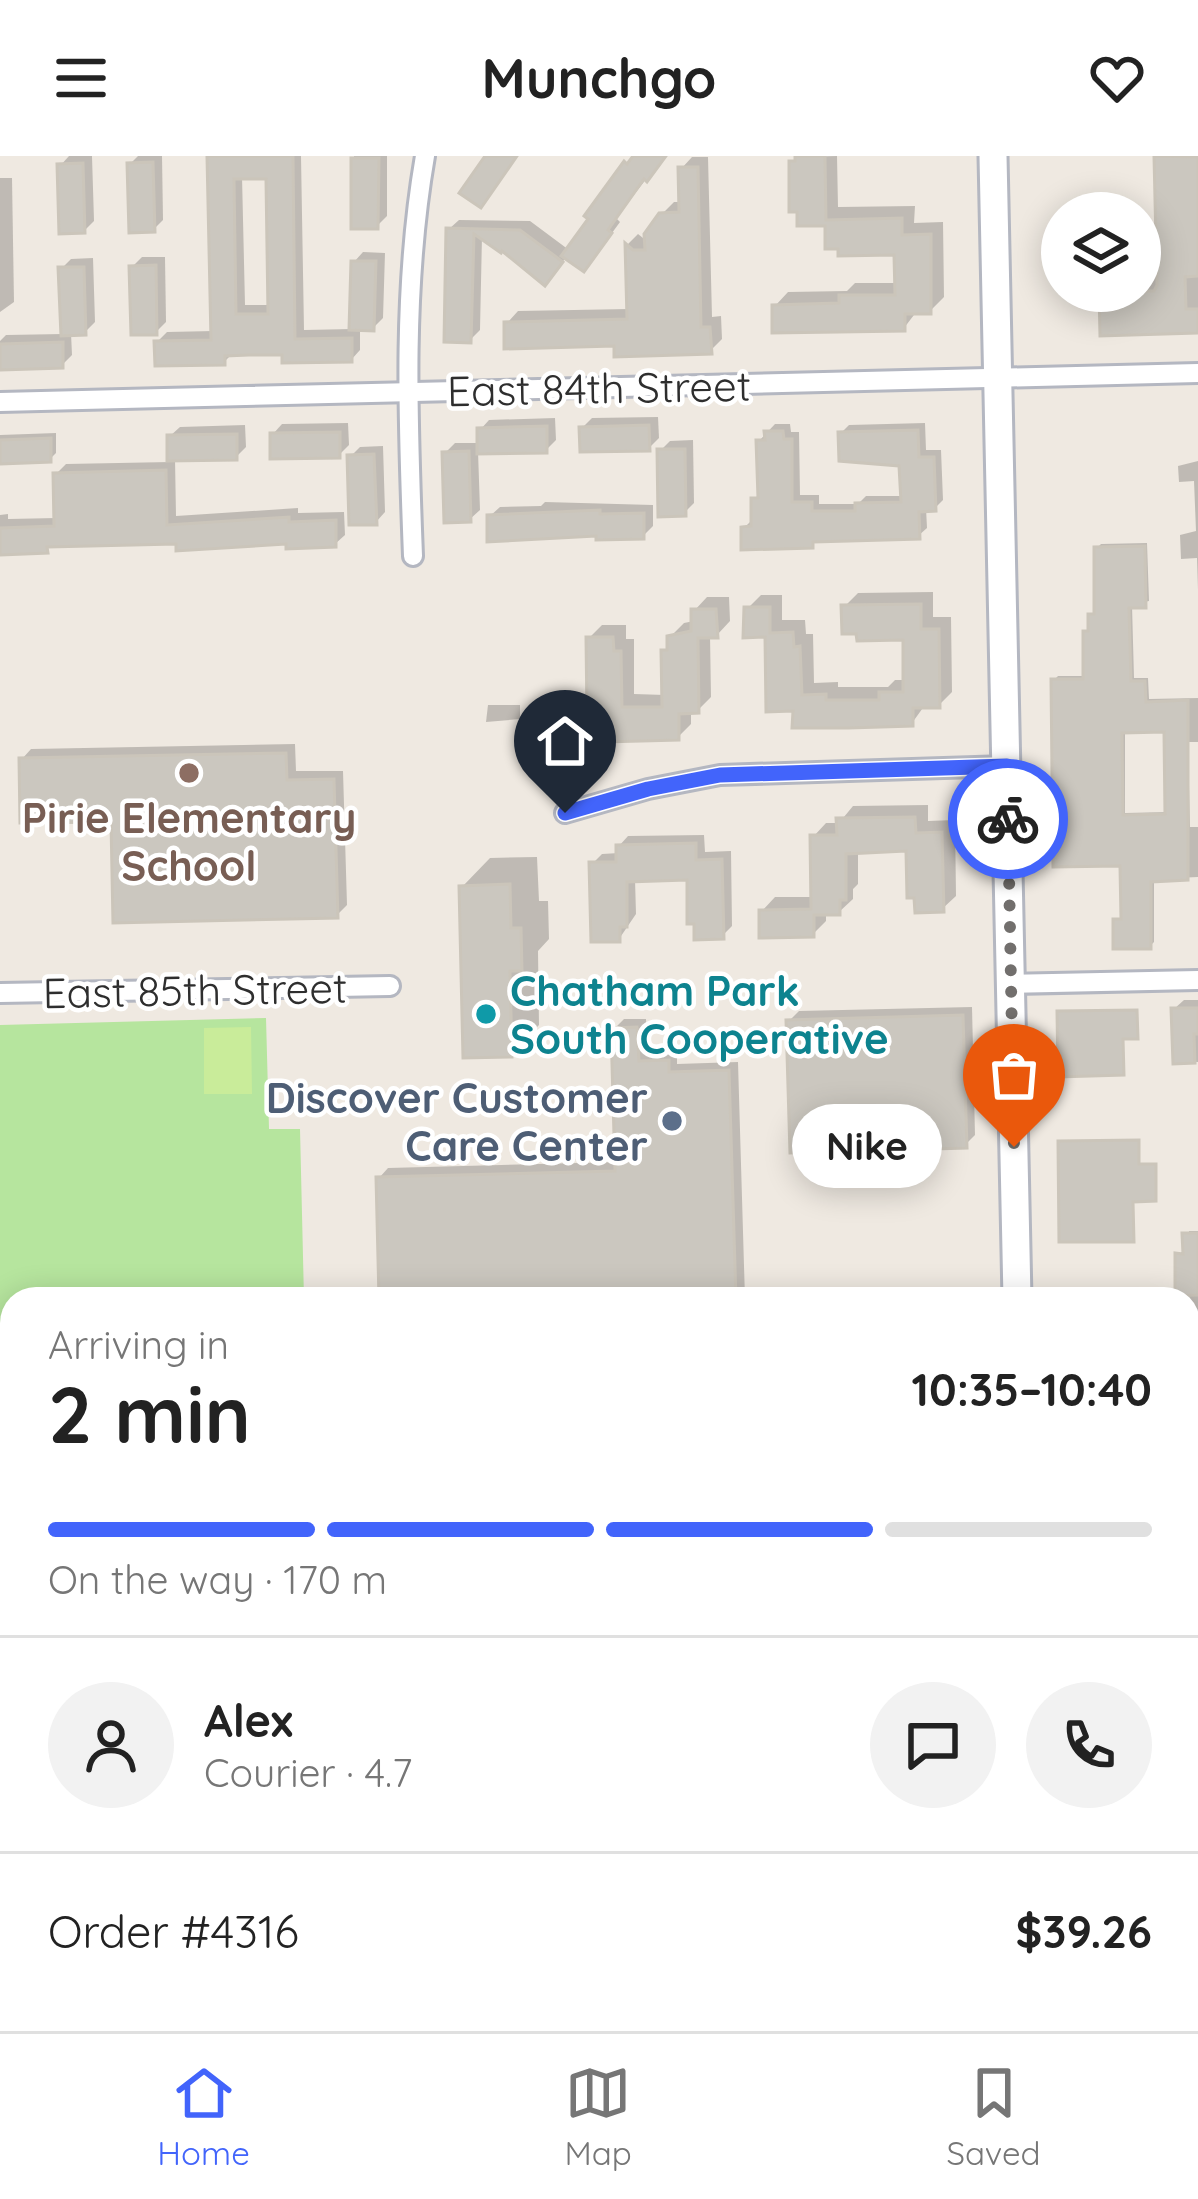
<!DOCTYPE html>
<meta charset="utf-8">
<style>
body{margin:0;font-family:Quicksand,sans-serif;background:#f2f2f2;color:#222;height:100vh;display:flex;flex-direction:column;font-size:45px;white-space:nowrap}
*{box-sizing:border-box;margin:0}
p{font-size:39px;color:#767676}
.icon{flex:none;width:66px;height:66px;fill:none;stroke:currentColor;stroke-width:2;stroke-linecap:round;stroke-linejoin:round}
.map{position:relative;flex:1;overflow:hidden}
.sheet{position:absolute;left:0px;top:1131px;width:1200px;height:744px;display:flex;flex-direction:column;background:#fff;border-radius:36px 36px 0 0;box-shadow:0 6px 30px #0003}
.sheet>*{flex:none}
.buttons{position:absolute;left:1041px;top:36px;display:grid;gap:24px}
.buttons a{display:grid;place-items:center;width:120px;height:120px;border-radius:50%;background:#fff;box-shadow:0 6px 30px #0003;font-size:60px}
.pin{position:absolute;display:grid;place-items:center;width:102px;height:102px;color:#fff;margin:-123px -51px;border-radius:50% 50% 50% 0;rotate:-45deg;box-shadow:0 0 12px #0007}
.pin .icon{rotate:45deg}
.courier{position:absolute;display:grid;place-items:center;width:120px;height:120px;margin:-60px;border:9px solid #4264fb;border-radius:50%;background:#fff;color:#222;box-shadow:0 3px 15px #0007}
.bubble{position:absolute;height:84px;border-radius:42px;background:#fff;box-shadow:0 6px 30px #0003;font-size:39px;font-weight:800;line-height:84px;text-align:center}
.headline em{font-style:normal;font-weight:800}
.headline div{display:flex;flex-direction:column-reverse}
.headline{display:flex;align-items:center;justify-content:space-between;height:204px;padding:0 48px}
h1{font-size:78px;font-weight:800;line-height:90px}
.bar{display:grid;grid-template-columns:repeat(4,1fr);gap:18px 12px;align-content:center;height:144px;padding:0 48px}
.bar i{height:15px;border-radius:9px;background:#e0e0e0}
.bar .current{background:#4264fb}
.bar p{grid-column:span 4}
.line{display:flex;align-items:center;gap:30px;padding:0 48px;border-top:3px solid #e0e0e0}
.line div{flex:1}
.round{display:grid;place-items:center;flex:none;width:126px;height:126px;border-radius:63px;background:#f2f2f2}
header{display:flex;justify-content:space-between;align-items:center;height:156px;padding:0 48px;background:#fff;font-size:54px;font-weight:800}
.menu{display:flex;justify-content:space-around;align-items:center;height:168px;border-top:3px solid #e0e0e0;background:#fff;font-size:33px;color:#767676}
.menu a{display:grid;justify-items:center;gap:6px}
.menu .current{color:#4264fb}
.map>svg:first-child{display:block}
</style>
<header><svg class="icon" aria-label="menu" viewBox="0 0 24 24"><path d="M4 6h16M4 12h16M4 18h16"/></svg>Munchgo<svg class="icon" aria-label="heart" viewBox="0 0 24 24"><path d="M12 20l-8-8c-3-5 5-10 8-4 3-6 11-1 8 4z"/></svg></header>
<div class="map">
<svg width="1198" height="1875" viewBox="0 0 1198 1875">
<rect width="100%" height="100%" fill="#efe9e1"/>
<polygon fill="#b6e59e" points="266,862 269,973 300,973 304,1143 12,1143 12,1419 0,1420 0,869"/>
<polygon fill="#c9ec9a" points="251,871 252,938 204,938 204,872"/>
<g fill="#0003" fill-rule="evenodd">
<polygon points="69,0 92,0 94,65 84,75 60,10"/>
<polygon points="138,0 162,0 163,64 153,74 130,8"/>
<path d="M 210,0 L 301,0 L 304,174 L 352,173 L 354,106 L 363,96 L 385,97 L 383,162 L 373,172 L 360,172 L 360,194 L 351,204 L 285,196 L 233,197 L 224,206 L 157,186 L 167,176 L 214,175 ZM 242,20 L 269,20 L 271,149 L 245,149 Z"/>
<polygon points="354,0 387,0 387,60 377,70 354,70"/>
<polygon points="635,0 664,0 616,62 620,66 593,103 567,100 555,116 482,80 480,174 470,184 449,73 459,64 530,65 569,94"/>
<polygon points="837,0 838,51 915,50 914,67 943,66 944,141 930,155 917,155 904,172 775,150 788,136 847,135 855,127 897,127 897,96 828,67 792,7 798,1"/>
<polygon points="1157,0 1198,0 1198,175 1102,135 1140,135 1140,87 1159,87"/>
<polygon points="692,1 708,1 712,161 721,160 722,183 710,195 617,187 507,167 518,155 629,153 628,88 638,78 648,86 661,59 674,46 682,46 681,13"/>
<polygon points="0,22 12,22 14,146 0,156"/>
<polygon points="142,101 165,101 166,166 156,176 132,111"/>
<polygon points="93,102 95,166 85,176 71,177 72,199 62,209 0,211 0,185 6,179 63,178 61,113 71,103"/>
<polygon points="658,261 659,282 649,292 582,272 592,262"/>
<polygon points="555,262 556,284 546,294 478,295 480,354 470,363 445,297 455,287 480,287 480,274 489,264"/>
<polygon points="348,267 349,289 339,299 273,278 282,268"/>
<polygon points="925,267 926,294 941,294 943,344 935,352 926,352 927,372 918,380 818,382 812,389 744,372 752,364 754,343 761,337 759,285 775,268 790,268 791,276 799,276 800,339 819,339 819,348 858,348 866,340 903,340 902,308 841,277 849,269"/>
<polygon points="245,269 246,291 236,301 175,302 176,360 298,352 298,357 344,356 345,379 335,388 289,385 53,387 46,394 0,390 0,359 8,358 8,363 57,362 56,318 66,308 170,306 170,280 180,271"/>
<polygon points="56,277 56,297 50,303 0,305 0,279"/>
<polygon points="693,284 694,347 684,357 660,295 670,285"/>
<polygon points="383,290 385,356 376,366 350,301 360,291"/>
<polygon points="1198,305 1198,434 1197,402 1181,403 1180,379 1196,375 1194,325 1179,326 1178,310"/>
<polygon points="545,346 653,349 653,370 643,380 490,360 500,351 541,350"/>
<path d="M 1147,387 L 1149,445 L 1132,449 L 1134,522 L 1148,522 L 1149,543 L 1198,542 L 1198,586 L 1188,586 L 1190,671 L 1198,671 L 1198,721 L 1154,723 L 1154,786 L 1150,790 L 1116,765 L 1124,760 L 1123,707 L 1054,524 L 1058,520 L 1086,520 L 1086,477 L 1097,454 L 1097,392 L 1101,388 ZM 1167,573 L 1168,656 L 1125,657 L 1125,574 Z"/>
<polygon points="933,436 933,461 951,461 952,536 939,549 925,549 912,567 796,552 768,478 747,453 761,439 782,439 782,464 805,464 806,478 813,478 814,527 838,526 838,531 888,531 895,524 906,524 906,481 844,451 858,437"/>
<polygon points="707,441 729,441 730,465 717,479 710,479 711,541 698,554 691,554 691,568 678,581 606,557 589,482 602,469 626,469 626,483 634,483 634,538 665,539 664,495 670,489 670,481 684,467 694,465 694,455"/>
<polygon points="488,549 520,549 520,563 486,566"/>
<polygon points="540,564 540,579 524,581 524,567"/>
<polygon points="295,588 296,615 343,615 347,749 337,759 113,663 22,603 31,593"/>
<polygon points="928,649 928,665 955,664 956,740 942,753 909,692 858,694 858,728 853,733 853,743 839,756 826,756 826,765 813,778 762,755 775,741 814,741 813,681 826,667 839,667 853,650"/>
<polygon points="704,679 705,696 731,695 732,770 722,780 689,721 635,723 636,758 619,783 592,708 602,698 619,697 619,690 628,680"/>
<polygon points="537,701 539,745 548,745 549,783 538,795 539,869 511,898 462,731 490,702"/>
<polygon points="1184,844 1198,844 1198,906 1175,905 1174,853"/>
<polygon points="972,851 975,979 965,989 789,865 799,855"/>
<polygon points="1138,853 1138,877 1124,880 1123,916 1060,856"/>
<polygon points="624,863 646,863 647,896 677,896 677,908 738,906 745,1143 382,1143 379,1022 388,1012 618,1006 614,873"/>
<polygon points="1140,983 1140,1007 1156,1007 1157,1040 1134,1043 1133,1083 1061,986"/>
<polygon points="1189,1075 1198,1075 1198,1160 1188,1160 1188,1143 1180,1143 1178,1099 1186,1095"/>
<polygon points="1139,1141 1139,1143 1069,1143 1069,1142"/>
<polygon points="1188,1209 1198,1210 1198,1387 1188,1387"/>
<polygon points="1191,1446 1198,1446 1198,1497 1188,1497"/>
<polygon points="0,1466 12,1466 9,1487 0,1487"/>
<polygon points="1,1534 12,1534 12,1730 0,1730"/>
<polygon points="1195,1534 1198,1553 1189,1553 1189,1540"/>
<polygon points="1195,1583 1198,1583 1198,1660 1193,1660 1193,1654 1188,1654 1188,1635 1193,1635 1191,1587"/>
<polygon points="1198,1717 1198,1757 1188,1756 1188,1734 1194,1734 1194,1721"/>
<polygon points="8,1762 12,1762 12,1863 27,1863 27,1869 56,1869 56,1863 78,1863 78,1875 0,1875 0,1785 3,1767"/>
<polygon points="1188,1855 1198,1856 1198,1875 1082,1875 1082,1863 1188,1863"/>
<rect x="168" y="1863" width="27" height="12"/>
<polygon points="257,1863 324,1863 324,1875 258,1875"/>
<polygon points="610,1863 678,1863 678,1875 611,1875"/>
<polygon points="709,1863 955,1863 955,1875 710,1875"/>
</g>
<g fill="#cbc7bf" stroke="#cbc5ba" stroke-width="3" fill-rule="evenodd">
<path d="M 207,0 L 293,0 L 295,183 L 352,182 L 352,206 L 282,207 L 282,199 L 249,199 L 225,200 L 225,209 L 155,210 L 154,185 L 211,184 ZM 234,23 L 266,23 L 268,158 L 236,158 Z"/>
<polygon points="485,0 517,0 481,52 459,37"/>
<polygon points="633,0 666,0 647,26 644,23 608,74 612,77 584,116 561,100 588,63 584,60 624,5 627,8"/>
<polygon points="795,0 825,0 826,64 902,62 902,79 931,78 931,158 905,158 905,175 772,177 772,149 839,147 839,139 895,139 894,99 838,100 838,93 825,93 825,70 797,70 797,56 789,56 789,5 795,5"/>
<polygon points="1154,0 1198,1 1198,120 1185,121 1186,153 1198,153 1198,177 1100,180 1099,135 1154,135 1157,129"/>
<polygon points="351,2 379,2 378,73 351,73"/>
<polygon points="153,6 155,76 129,77 127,7"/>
<polygon points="83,7 85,77 59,78 57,8"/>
<polygon points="678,11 698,11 701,171 710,171 712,198 614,201 614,190 504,193 504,166 627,163 625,87 633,94 645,94 644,78 659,57 679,56"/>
<polygon points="446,72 520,74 563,106 545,130 502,95 501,97 474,78 471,187 444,186"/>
<polygon points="351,105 376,105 374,175 349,174"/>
<polygon points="156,109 157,179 131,179 129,110"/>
<polygon points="58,111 84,111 86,179 61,180"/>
<polygon points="63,186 63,212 0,214 0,188"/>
<polygon points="649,269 650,295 580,296 579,271"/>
<polygon points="547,270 547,297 477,298 477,272"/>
<polygon points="918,274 919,301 934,301 936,355 919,356 920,383 813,386 813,392 741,394 741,371 751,370 751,342 758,342 756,284 765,284 764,275 783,275 784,283 792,283 792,346 812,346 812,355 855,355 855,347 901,346 899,310 839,305 838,276"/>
<polygon points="340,276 340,302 270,303 270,277"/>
<polygon points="237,278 237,304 167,305 167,279"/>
<polygon points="51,282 51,306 0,308 0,284"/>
<polygon points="657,293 685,293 686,360 658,361"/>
<polygon points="469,295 471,366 444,367 442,296"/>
<polygon points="374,298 377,369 349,369 347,299"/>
<polygon points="166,314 167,369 289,361 289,366 336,364 336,391 286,393 286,388 176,395 176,388 47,391 48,397 0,399 0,372 54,370 53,317"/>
<polygon points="600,354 600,358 644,357 644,383 596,384 596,380 487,386 487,359"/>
<path d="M 1145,390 L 1146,452 L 1129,452 L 1131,525 L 1145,525 L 1146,546 L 1188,544 L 1188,724 L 1151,726 L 1151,793 L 1113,793 L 1113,763 L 1121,763 L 1120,710 L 1053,711 L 1051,523 L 1083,523 L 1083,475 L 1088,475 L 1088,458 L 1094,458 L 1094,391 ZM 1164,576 L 1165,658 L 1123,659 L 1122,577 Z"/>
<polygon points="921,448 921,473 939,473 940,552 913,552 913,570 848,572 792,572 793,555 766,556 765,481 743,482 744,451 770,451 770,477 793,476 794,491 800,490 802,539 826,538 826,544 879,544 879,536 903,536 903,484 857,485 856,478 842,478 841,449"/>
<polygon points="691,453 716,453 718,482 698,482 699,557 679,558 679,584 604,586 603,560 587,560 586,481 613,481 614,495 621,495 622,551 662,551 661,494 667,494 667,480 691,475"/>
<polygon points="286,597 287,624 334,623 338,762 113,767 111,666 20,667 19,602"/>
<polygon points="915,661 916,677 942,676 944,756 915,757 914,742 907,742 906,695 846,698 846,744 840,744 840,759 814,759 814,781 759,782 759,754 811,753 810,679 837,679 836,662"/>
<polygon points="696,687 696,704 722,703 724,783 694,784 694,768 687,768 687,724 627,726 627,771 620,771 620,786 591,786 589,706 616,706 616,689"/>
<polygon points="510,728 511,772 521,772 522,815 510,815 512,901 463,902 459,730"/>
<polygon points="1171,852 1198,852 1198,878 1194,878 1195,907 1173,908"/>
<polygon points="1137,854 1138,883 1123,883 1124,919 1058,921 1057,855"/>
<polygon points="963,859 967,992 790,997 786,864"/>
<polygon points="637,871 639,905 669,904 669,916 729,914 736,1143 379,1143 376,1021 615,1015 611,872"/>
<polygon points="1139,984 1139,1008 1156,1008 1156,1045 1133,1046 1134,1086 1059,1086 1058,985"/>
<polygon points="1182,1077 1198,1077 1198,1139 1175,1140 1175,1097 1183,1098"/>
</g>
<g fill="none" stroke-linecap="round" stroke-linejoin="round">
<defs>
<g id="street">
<polyline points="0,246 1198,217"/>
<path d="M 413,400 C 408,267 402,132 425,0"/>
<polyline points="565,657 648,633 720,619 1007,610"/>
<polyline points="1010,828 1198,824"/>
<polyline points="0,837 390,830"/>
<polyline points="1188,1418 1198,1418"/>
<polyline points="0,1439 12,1439"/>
<polyline points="121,1863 122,1875"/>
</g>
<g id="secondary">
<polyline points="993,0 1017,1143"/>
<polyline points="1035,1863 1035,1875"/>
</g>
</defs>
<use href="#street" stroke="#b4b7c1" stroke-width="24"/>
<use href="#secondary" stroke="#b4b7c1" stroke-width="33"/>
<use href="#street" stroke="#fff" stroke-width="18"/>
<use href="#secondary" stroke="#fff" stroke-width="27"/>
</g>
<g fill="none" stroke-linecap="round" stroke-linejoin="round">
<polyline stroke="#726f6d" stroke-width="12" stroke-dasharray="0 21.6" points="1008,663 1014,991"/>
<polyline stroke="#4264fb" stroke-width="15" points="565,657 648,633 720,619 1007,610 1008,663"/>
</g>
<circle fill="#8d6e63" stroke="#fff" stroke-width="4.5" cx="189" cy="617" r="12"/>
<circle fill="#0f9aa8" stroke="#fff" stroke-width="4.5" cx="486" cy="858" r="12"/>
<circle fill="#5c6f8a" stroke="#fff" stroke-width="4.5" cx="672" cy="965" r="12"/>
<g text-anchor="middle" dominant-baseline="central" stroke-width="9" stroke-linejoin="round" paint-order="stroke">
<g font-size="42" fill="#2e2e2e" stroke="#fff">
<text transform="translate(599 232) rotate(-1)">East 84th Street</text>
<text transform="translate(195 834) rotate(-1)">East 85th Street</text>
</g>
<g font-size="42" font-weight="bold" fill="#785e54" stroke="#fff">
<text x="189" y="661">Pirie Elementary<tspan x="189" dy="48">School</tspan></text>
</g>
<g font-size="42" font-weight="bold" fill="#0d838f" stroke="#fff" text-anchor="start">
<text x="510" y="834">Chatham Park<tspan x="510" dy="48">South Cooperative</tspan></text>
</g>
<g font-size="42" font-weight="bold" fill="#4e5e75" stroke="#fff" text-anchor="end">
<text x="648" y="941">Discover Customer<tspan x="648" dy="48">Care Center</tspan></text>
</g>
</g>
</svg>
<div class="buttons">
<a><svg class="icon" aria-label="layers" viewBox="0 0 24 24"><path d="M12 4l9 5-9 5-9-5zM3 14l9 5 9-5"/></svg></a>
</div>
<div class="pin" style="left:1014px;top:991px;background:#ea580c"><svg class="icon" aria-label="bag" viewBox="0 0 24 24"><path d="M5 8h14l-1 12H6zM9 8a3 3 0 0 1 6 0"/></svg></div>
<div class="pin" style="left:565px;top:657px;background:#1f2937"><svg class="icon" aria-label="home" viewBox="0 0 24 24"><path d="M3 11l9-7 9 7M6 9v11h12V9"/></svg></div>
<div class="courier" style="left:1008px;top:663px"><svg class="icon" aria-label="bike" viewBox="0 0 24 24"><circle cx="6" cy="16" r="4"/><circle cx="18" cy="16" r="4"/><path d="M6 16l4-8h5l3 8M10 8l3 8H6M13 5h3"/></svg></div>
<div class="bubble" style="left:792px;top:948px;width:150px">Nike</div>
<section class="sheet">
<div class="headline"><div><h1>2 min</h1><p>Arriving in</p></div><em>10:35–10:40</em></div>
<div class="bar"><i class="current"></i><i class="current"></i><i class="current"></i><i></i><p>On the way · 170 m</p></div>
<div class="line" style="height:216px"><a class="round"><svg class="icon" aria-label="person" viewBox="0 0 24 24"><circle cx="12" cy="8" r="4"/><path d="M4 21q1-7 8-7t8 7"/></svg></a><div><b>Alex</b><p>Courier · 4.7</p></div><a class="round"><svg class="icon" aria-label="chat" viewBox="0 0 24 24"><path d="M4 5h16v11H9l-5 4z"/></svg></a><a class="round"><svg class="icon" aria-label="phone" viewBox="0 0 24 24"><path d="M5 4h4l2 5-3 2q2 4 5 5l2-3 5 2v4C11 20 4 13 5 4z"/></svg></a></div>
<div class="line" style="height:156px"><div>Order #4316</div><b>$39.26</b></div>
</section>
</div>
<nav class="menu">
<a class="current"><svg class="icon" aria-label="home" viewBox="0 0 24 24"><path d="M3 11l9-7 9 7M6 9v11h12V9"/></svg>Home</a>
<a><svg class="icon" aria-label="map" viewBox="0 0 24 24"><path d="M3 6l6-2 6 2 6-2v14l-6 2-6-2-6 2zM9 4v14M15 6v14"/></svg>Map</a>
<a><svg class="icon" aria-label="saved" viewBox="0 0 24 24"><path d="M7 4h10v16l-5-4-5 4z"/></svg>Saved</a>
</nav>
